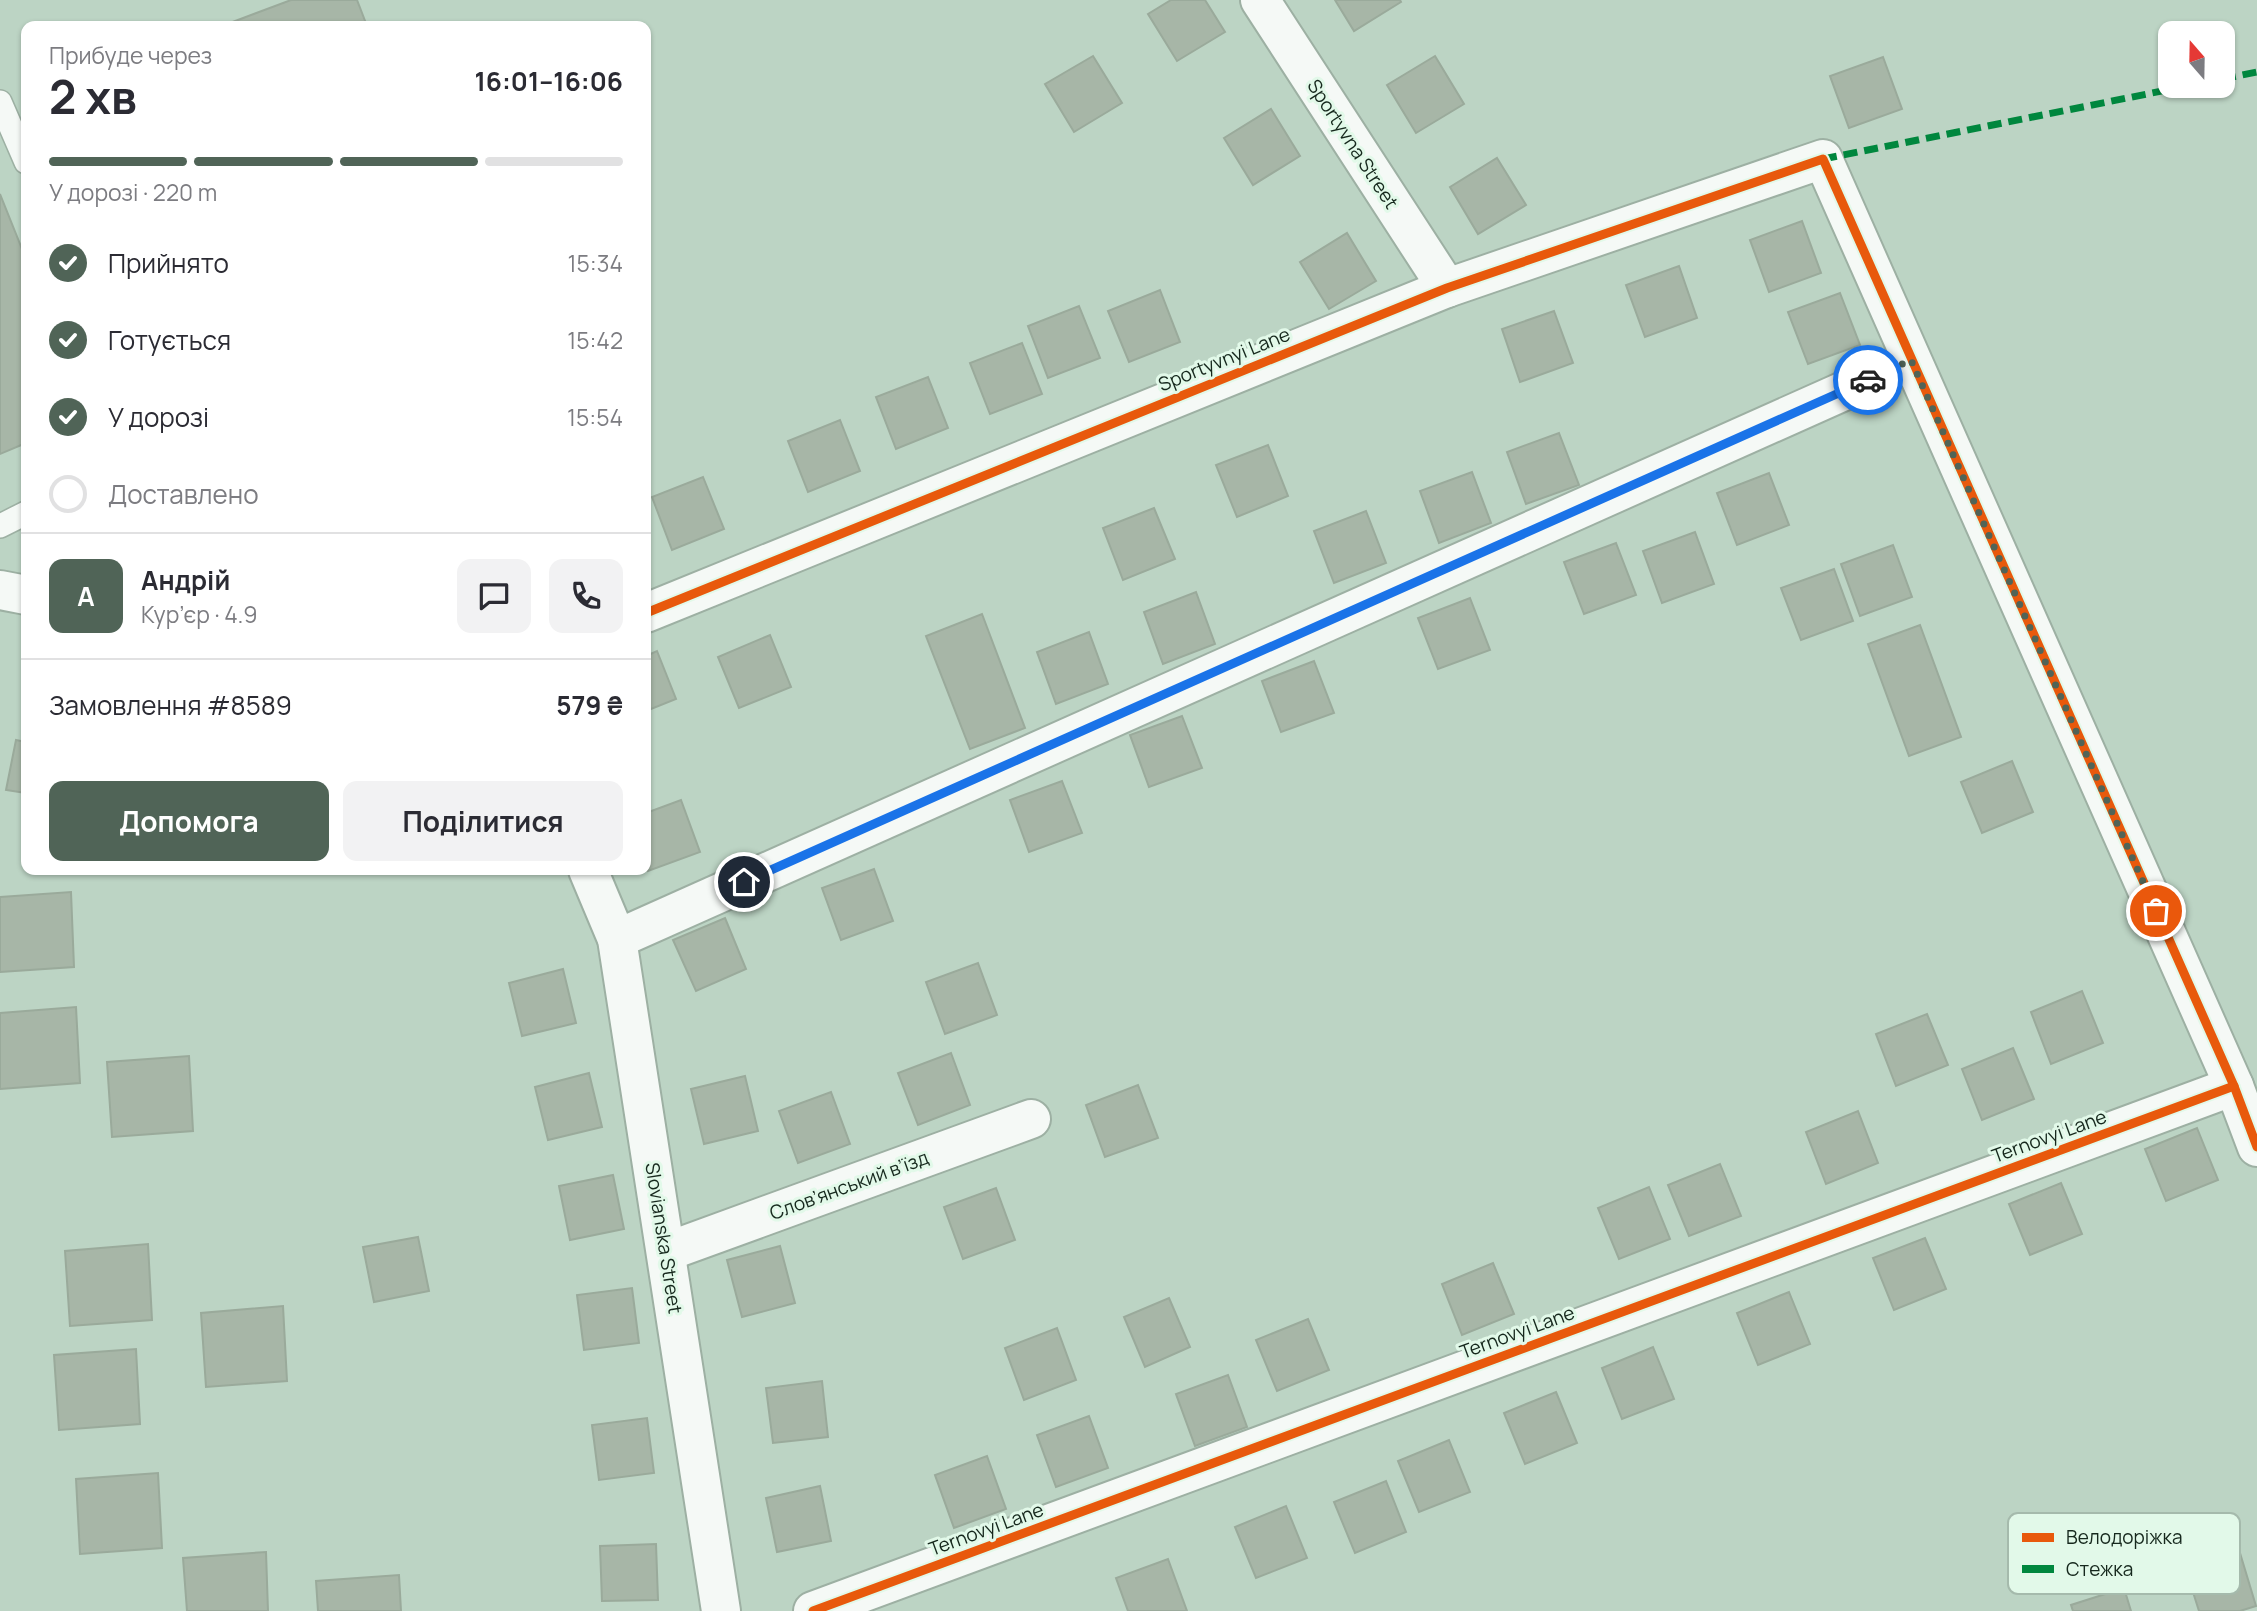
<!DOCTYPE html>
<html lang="uk">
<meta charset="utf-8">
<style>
body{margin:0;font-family:Manrope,sans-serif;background:#f2f2f3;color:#2b2b33;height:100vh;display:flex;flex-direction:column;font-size:26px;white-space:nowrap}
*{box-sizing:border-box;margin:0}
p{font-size:23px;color:#7c7c81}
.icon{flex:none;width:38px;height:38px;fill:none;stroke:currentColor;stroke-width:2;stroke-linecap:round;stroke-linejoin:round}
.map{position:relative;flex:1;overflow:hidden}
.side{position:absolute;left:21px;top:21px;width:630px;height:854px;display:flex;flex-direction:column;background:#fff;border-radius:14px;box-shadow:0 2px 5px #0004}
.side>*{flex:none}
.needle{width:46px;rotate:340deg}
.controls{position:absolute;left:2158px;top:21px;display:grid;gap:14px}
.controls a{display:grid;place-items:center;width:77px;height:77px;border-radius:14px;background:#fff;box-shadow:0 2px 5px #0004;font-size:35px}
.pin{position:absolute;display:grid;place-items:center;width:60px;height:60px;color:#fff;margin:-30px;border:4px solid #fff;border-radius:50%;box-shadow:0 2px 7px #0007}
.courier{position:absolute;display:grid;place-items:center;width:70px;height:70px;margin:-35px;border:5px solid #1a73e8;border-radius:50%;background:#fff;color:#222;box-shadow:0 2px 9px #0007}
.headline em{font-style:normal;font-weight:700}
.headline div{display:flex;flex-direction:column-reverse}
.headline{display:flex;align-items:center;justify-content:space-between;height:119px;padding:0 28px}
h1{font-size:46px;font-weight:700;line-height:52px}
.bar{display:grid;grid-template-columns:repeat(4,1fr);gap:10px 7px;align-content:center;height:84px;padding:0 28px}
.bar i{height:9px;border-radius:5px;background:#e1e1e2}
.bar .selected{background:#506457}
.bar p{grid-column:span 4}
.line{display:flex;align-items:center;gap:18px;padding:0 28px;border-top:2px solid #e1e1e2}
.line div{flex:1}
.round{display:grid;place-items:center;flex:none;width:74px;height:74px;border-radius:14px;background:#f2f2f3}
ol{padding:0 28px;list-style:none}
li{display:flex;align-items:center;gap:21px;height:77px}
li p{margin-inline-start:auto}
li .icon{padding:7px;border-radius:50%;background:#506457;color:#fff;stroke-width:4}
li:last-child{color:#7c7c81}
li i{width:38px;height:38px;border:4px solid #e1e1e2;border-radius:50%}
.primary-button{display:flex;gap:14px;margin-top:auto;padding:14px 28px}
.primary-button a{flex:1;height:80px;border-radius:14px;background:#506457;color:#fff;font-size:28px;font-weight:700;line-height:80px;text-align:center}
.primary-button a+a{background:#f2f2f3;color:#2b2b33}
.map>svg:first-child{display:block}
</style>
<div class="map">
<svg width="2257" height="1611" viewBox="0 0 2257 1611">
<rect width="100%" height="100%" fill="#bcd4c4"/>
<g fill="#a7b6a7" stroke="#9aaa9b" stroke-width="2">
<polygon points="291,0 357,0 367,26 222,26"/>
<polygon points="1171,0 1205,0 1225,32 1177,61 1148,14"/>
<polygon points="1335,0 1400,0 1401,2 1354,31"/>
<polygon points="1093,56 1122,103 1074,132 1045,84"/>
<polygon points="1435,56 1464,104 1416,133 1387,85"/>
<polygon points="1883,57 1902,109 1849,128 1830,76"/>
<polygon points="1271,109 1300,156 1253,185 1224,138"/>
<polygon points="1497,158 1526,205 1478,234 1450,187"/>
<polygon points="0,194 26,259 26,443 0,454"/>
<polygon points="1802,221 1821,273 1769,292 1750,240"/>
<polygon points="1347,233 1376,281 1329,309 1300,262"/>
<polygon points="1679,266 1697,318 1645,337 1626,285"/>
<polygon points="1160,290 1180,342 1129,362 1108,311"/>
<polygon points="1840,293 1860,345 1808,364 1788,312"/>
<polygon points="1079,306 1100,358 1048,378 1028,326"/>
<polygon points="1554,311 1573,363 1520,382 1502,329"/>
<polygon points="1022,343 1042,394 990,414 970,363"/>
<polygon points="928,377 948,428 896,449 876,397"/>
<polygon points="840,420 860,471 808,492 788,441"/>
<polygon points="1559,433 1579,485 1526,504 1507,452"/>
<polygon points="1268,445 1288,496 1237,517 1216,465"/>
<polygon points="1472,472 1491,523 1439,543 1420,491"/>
<polygon points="1769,473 1789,525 1737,545 1717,493"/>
<polygon points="703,477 724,529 672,550 652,497"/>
<polygon points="1154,508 1175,559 1123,580 1103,528"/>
<polygon points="1366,511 1386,563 1334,583 1314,531"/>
<polygon points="1695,532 1714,584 1662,603 1643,551"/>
<polygon points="1616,543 1636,595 1584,614 1564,562"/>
<polygon points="1893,545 1912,597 1860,616 1841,564"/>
<polygon points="1834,569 1853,621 1801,640 1781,588"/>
<polygon points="1196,592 1215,644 1163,664 1144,612"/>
<polygon points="1470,598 1490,650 1438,669 1418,618"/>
<polygon points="982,614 1025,728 970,749 926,636"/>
<polygon points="1920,625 1961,737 1909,756 1868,644"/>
<polygon points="1089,632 1108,684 1056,704 1037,652"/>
<polygon points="770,635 791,687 739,708 718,657"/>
<polygon points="657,651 676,699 646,711 646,656"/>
<polygon points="1314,661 1334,713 1281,732 1262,681"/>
<polygon points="1182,716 1202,768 1149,787 1130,735"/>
<polygon points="16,740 26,742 26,793 6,790"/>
<polygon points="2012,761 2033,812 1982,833 1961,782"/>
<polygon points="1062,781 1082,833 1029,852 1010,800"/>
<polygon points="681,800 700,852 648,871 646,865 646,813"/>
<polygon points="874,869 893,921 841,940 822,888"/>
<polygon points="71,892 74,967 0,972 0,897"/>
<polygon points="725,918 746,969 696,991 673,940"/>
<polygon points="978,963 997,1015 945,1034 926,982"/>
<polygon points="563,969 576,1023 522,1036 509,983"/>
<polygon points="2082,991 2103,1043 2051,1064 2031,1012"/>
<polygon points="76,1007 80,1083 0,1089 0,1013"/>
<polygon points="1927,1014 1948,1065 1896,1086 1876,1034"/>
<polygon points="2013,1048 2034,1099 1982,1120 1962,1069"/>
<polygon points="951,1053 970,1105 918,1125 898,1073"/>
<polygon points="189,1056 193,1131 112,1137 107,1062"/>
<polygon points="589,1073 602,1127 548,1140 535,1087"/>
<polygon points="745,1076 758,1131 704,1144 691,1089"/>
<polygon points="1138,1085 1158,1138 1105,1157 1086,1105"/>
<polygon points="831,1092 850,1144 798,1163 779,1111"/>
<polygon points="1858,1111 1878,1163 1826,1184 1806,1132"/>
<polygon points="2197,1128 2218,1180 2166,1201 2145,1149"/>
<polygon points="1720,1164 1741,1216 1689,1236 1668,1185"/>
<polygon points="613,1175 624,1229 570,1240 559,1186"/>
<polygon points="2061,1183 2082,1234 2030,1255 2009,1204"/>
<polygon points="1649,1187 1670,1239 1619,1259 1598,1208"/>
<polygon points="996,1188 1015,1240 963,1259 944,1207"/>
<polygon points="418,1237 429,1291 374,1302 363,1247"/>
<polygon points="1925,1238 1946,1289 1894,1310 1873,1258"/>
<polygon points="148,1244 152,1320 70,1326 65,1251"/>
<polygon points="780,1246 795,1303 742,1317 727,1260"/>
<polygon points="1493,1263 1514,1314 1462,1335 1442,1284"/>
<polygon points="632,1288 639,1343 584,1350 577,1295"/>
<polygon points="1789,1292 1810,1344 1758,1365 1737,1313"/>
<polygon points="1169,1298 1190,1347 1145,1367 1124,1317"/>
<polygon points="283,1306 287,1381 206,1387 201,1313"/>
<polygon points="1308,1319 1329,1370 1277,1391 1256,1340"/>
<polygon points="1057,1328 1076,1380 1024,1400 1005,1348"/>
<polygon points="1653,1347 1674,1399 1622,1419 1602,1368"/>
<polygon points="136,1349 140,1424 59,1430 54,1355"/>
<polygon points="1228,1375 1247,1427 1195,1446 1176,1394"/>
<polygon points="822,1381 828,1437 773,1443 766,1388"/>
<polygon points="1556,1392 1577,1443 1525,1464 1504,1413"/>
<polygon points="1089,1416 1108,1468 1056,1487 1037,1435"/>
<polygon points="647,1418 654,1473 599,1480 592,1425"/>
<polygon points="1449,1440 1470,1492 1419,1512 1398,1461"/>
<polygon points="987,1456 1006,1509 954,1528 935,1475"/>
<polygon points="158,1473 162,1548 80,1554 76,1479"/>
<polygon points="1386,1481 1406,1532 1355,1553 1334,1502"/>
<polygon points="820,1486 831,1541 777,1552 766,1498"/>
<polygon points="1286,1506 1307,1558 1256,1578 1235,1527"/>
<polygon points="656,1544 658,1600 602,1601 600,1546"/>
<polygon points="266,1552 268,1611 187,1611 183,1558"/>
<polygon points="2240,1553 2256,1606 2240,1611 2199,1611 2186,1570"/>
<polygon points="1168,1559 1187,1611 1128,1611 1116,1578"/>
<polygon points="399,1575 401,1611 318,1611 316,1581"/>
<polygon points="2124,1588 2131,1611 2073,1611 2071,1605"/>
</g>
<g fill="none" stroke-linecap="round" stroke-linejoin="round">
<defs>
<g id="service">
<polyline points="0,102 26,162"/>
<polyline points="0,526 26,513"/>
</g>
<g id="minor">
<polyline points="1260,0 1447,288"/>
<polyline points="0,590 26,595"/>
<polyline points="646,613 1447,288 1823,159 2234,1086 2257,1147"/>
<polyline points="588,870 617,939 721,1611"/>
<polyline points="617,939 1911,361"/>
<polyline points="666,1252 1031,1119"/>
<polyline points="813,1611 2234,1086"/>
</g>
</defs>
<use href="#service" stroke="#9db0a3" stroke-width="26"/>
<use href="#minor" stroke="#9db0a3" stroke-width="42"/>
<use href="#service" stroke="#f5f9f6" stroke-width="23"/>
<use href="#minor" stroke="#f5f9f6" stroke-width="38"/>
<g stroke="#00873e" stroke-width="7" stroke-dasharray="14 7" stroke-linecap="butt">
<polyline points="2222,79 2257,72"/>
<polyline points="1823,159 2187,86"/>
</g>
<defs>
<g id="cycleway">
<polyline points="646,613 1447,288 1823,159 2234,1086 2257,1147"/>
<polyline points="813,1611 2234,1086"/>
</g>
</defs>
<use href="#cycleway" stroke="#e2f9e9" stroke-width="13"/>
<use href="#cycleway" stroke="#e8590c" stroke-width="9"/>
</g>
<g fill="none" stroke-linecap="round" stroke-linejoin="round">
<polyline stroke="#506457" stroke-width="7" stroke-dasharray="0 12.6" points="1868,380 1911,360 2156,911"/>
<polyline stroke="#1a73e8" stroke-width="9" points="744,882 1868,380"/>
</g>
<g text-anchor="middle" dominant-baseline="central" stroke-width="6" stroke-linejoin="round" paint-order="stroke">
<g font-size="19" fill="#16281d" stroke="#e2f9e9">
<text transform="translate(1353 144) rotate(57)">Sportyvna Street</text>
<text transform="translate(1224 359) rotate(-22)">Sportyvnyi Lane</text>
<text transform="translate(2049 1136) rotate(-20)">Ternovyi Lane</text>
<text transform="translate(849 1185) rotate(-20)">Слов’янський в’їзд</text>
<text transform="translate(664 1238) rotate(81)">Slovianska Street</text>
<text transform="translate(1517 1332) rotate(-20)">Ternovyi Lane</text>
<text transform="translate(986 1529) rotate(-20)">Ternovyi Lane</text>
</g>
</g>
<rect x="2008" y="1513" width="232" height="81" rx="10" fill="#e2f9e9" stroke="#a5baac" stroke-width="2"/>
<rect x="2022" y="1533" width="32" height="9" fill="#e8590c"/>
<rect x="2022" y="1565" width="32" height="8" fill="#00873e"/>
<g font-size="19" fill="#16281d">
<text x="2066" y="1544">Велодоріжка</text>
<text x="2066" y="1576">Стежка</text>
</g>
</svg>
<div class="controls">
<a><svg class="needle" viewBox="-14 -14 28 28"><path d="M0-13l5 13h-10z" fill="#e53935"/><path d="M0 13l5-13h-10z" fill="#7c7c81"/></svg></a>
</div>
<div class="pin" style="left:2156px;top:911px;background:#ea580c"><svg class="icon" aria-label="bag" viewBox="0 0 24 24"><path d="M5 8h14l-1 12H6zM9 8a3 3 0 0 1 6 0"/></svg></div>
<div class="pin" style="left:744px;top:882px;background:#1f2937"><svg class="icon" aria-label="home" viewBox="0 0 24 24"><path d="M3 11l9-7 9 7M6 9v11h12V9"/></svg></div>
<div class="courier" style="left:1868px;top:380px"><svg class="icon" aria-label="car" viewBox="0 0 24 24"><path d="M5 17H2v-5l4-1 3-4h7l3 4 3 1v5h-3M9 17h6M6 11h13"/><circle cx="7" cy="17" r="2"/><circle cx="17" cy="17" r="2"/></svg></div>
<section class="side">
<div class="headline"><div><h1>2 хв</h1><p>Прибуде через</p></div><em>16:01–16:06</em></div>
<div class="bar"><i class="selected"></i><i class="selected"></i><i class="selected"></i><i></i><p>У дорозі · 220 m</p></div>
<ol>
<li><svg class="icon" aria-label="check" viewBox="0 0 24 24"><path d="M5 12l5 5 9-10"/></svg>Прийнято<p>15:34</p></li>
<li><svg class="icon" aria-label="check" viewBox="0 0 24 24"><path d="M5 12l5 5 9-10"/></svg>Готується<p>15:42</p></li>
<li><svg class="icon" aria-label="check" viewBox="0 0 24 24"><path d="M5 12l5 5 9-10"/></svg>У дорозі<p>15:54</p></li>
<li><i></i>Доставлено</li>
</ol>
<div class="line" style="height:126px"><b class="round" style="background:#506457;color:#fff">А</b><div><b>Андрій</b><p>Кур’єр · 4.9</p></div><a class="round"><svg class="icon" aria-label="chat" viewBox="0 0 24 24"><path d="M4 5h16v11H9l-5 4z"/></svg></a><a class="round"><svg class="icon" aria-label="phone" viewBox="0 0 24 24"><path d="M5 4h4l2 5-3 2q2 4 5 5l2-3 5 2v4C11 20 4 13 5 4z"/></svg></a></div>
<div class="line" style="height:91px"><div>Замовлення #8589</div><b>579 ₴</b></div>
<div class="primary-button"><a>Допомога</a><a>Поділитися</a></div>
</section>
</div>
